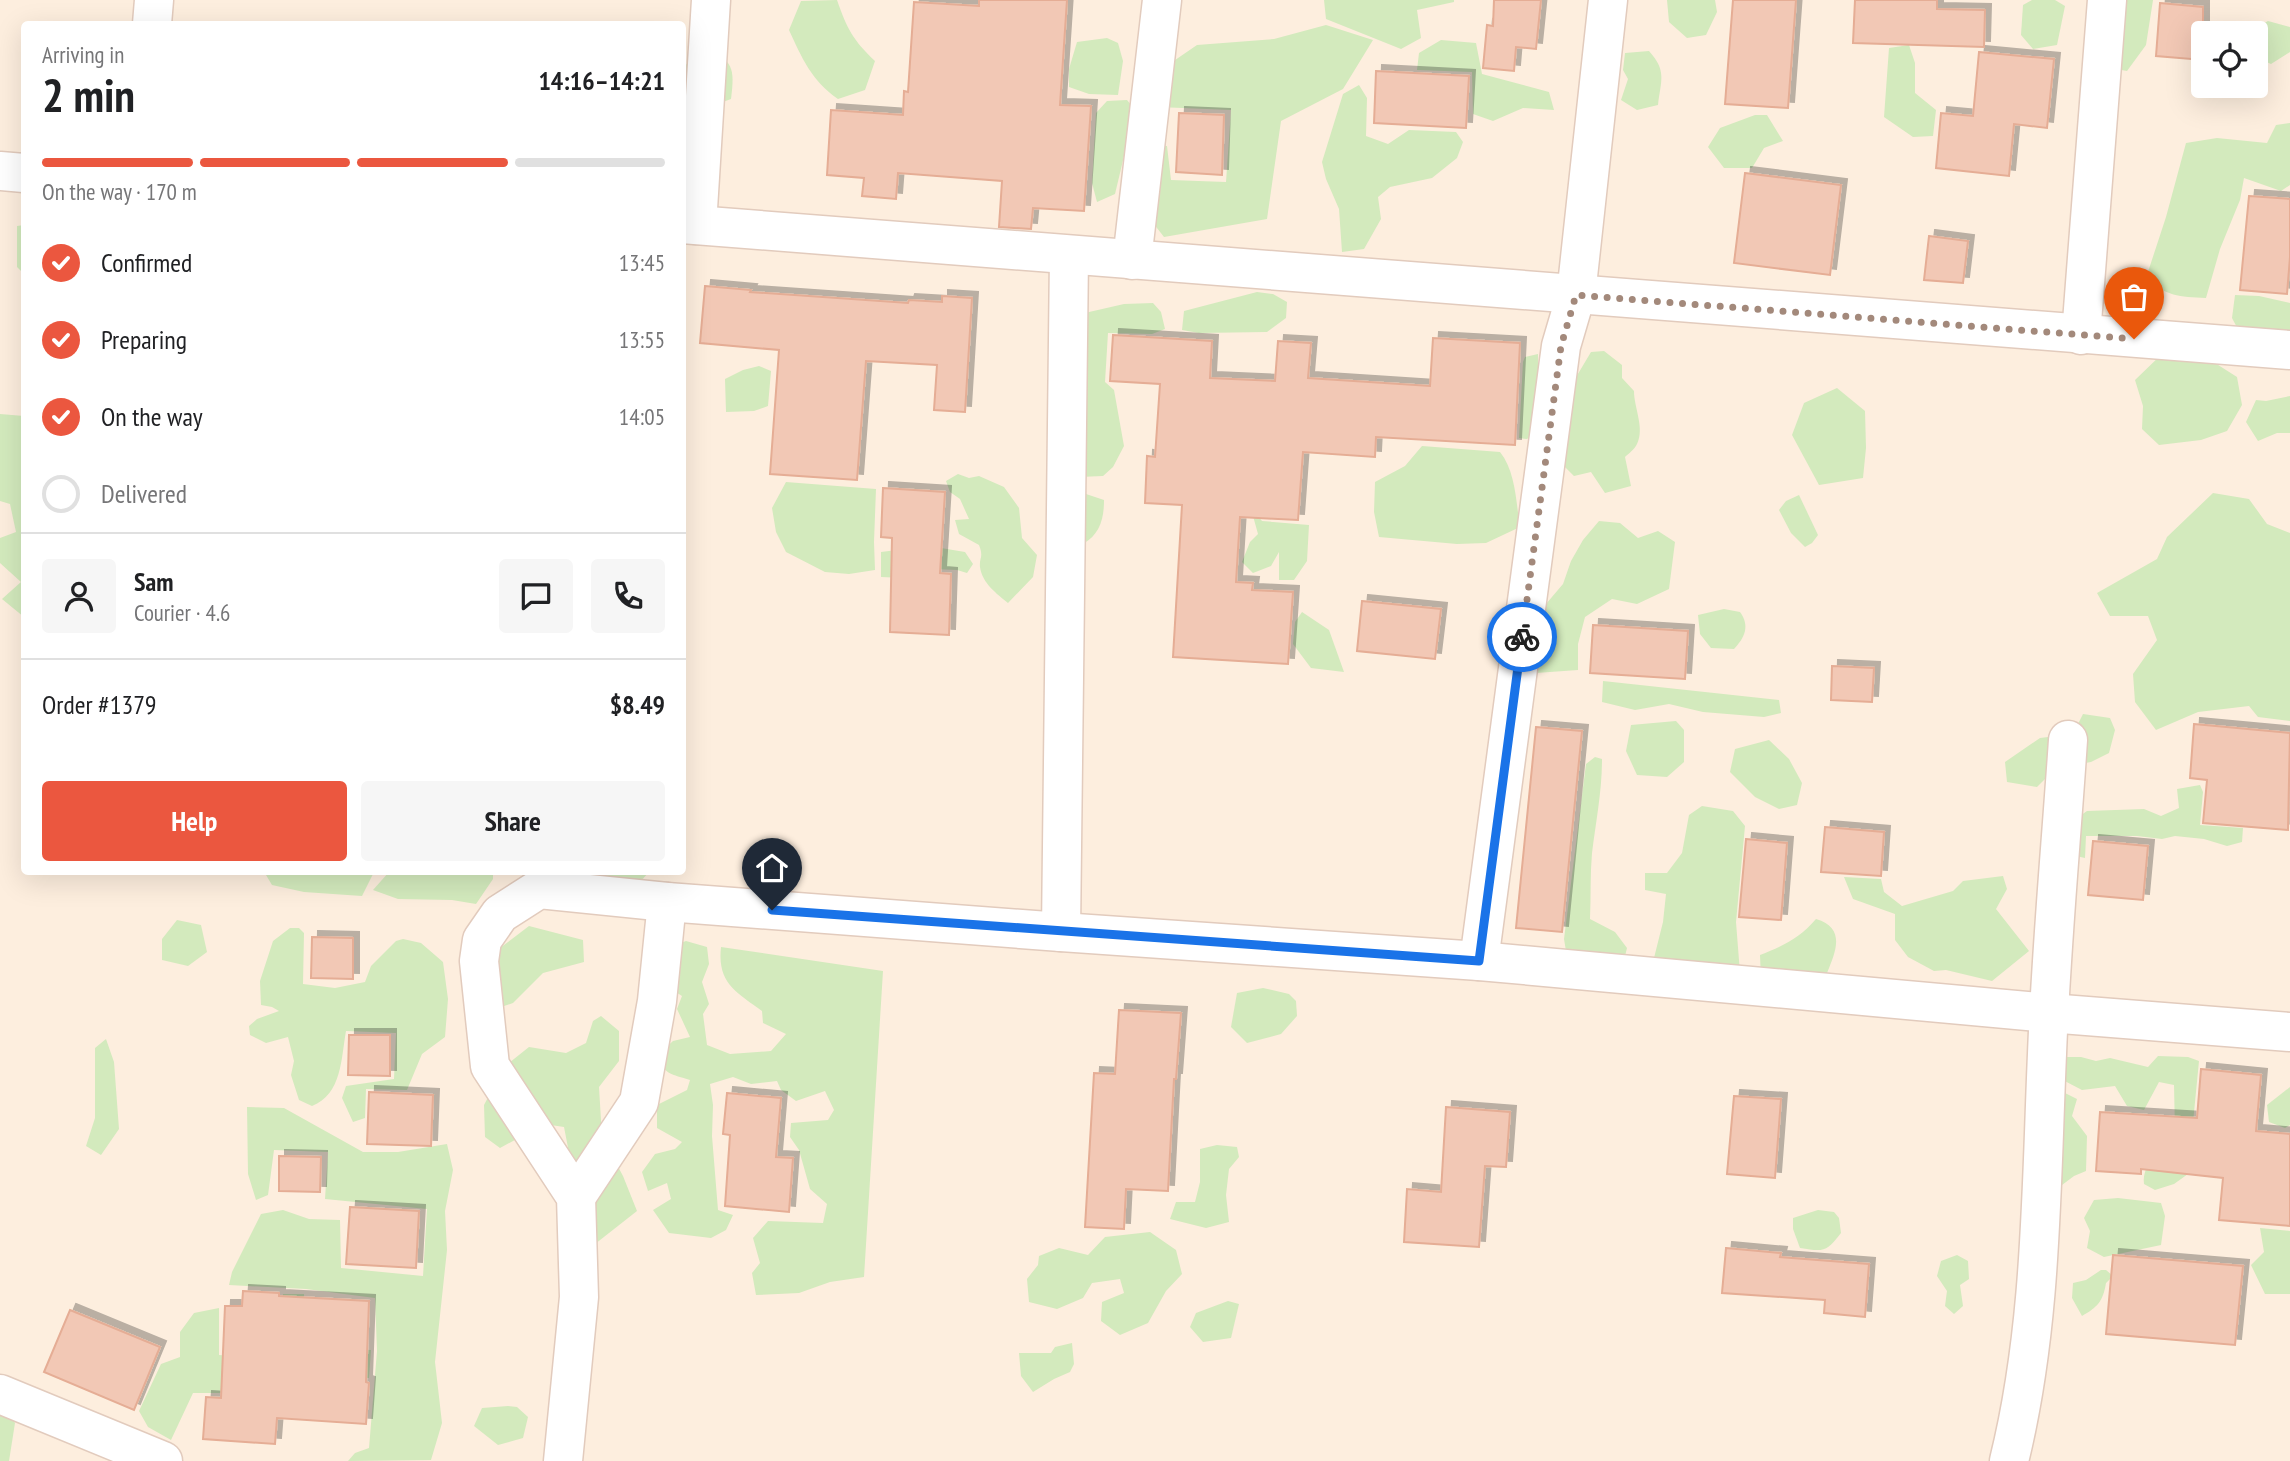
<!DOCTYPE html>
<meta charset="utf-8">
<style>
body{margin:0;font-family:"PT Sans Narrow",sans-serif;background:#f6f6f6;color:#202124;height:100vh;display:flex;flex-direction:column;font-size:26px;white-space:nowrap}
*{box-sizing:border-box;margin:0}
p{font-size:23px;color:#757577}
.icon{flex:none;width:38px;height:38px;fill:none;stroke:currentColor;stroke-width:2;stroke-linecap:round;stroke-linejoin:round}
.map{position:relative;flex:1;overflow:hidden}
.panel{position:absolute;left:21px;top:21px;width:665px;height:854px;display:flex;flex-direction:column;background:#fff;border-radius:7px;box-shadow:0 7px 28px #0002}
.panel>*{flex:none}
.tools{position:absolute;left:2191px;top:21px;display:grid;gap:14px}
.tools a{display:grid;place-items:center;width:77px;height:77px;border-radius:7px;background:#fff;box-shadow:0 7px 28px #0002;font-size:35px}
.pin{position:absolute;display:grid;place-items:center;width:60px;height:60px;color:#fff;margin:-72px -30px;border-radius:50% 50% 50% 0;rotate:-45deg;box-shadow:0 0 7px #0007}
.pin .icon{rotate:45deg}
.courier{position:absolute;display:grid;place-items:center;width:70px;height:70px;margin:-35px;border:5px solid #1a73e8;border-radius:50%;background:#fff;color:#222;box-shadow:0 2px 9px #0007}
.summary em{font-style:normal;font-weight:600}
.summary div{display:flex;flex-direction:column-reverse}
.summary{display:flex;align-items:center;justify-content:space-between;height:119px;padding:0 21px}
h1{font-size:46px;font-weight:600;line-height:52px}
.bar{display:grid;grid-template-columns:repeat(4,1fr);gap:10px 7px;align-content:center;height:84px;padding:0 21px}
.bar i{height:9px;border-radius:5px;background:#e0e0e0}
.bar .current{background:#eb573f}
.bar p{grid-column:span 4}
.line{display:flex;align-items:center;gap:18px;padding:0 21px;border-top:2px solid #e0e0e0}
.line div{flex:1}
.round{display:grid;place-items:center;flex:none;width:74px;height:74px;border-radius:7px;background:#f6f6f6}
ol{padding:0 21px;list-style:none}
li{display:flex;align-items:center;gap:21px;height:77px}
li p{margin-inline-start:auto}
li .icon{padding:7px;border-radius:50%;background:#eb573f;color:#fff;stroke-width:4}
li:last-child{color:#757577}
li i{width:38px;height:38px;border:4px solid #e0e0e0;border-radius:50%}
.primary-button{display:flex;gap:14px;margin-top:auto;padding:14px 21px}
.primary-button a{flex:1;height:80px;border-radius:7px;background:#eb573f;color:#fff;font-size:28px;font-weight:600;line-height:80px;text-align:center}
.primary-button a+a{background:#f6f6f6;color:#202124}
.map>svg:first-child{display:block}
</style>
<div class="map">
<svg width="2290" height="1461" viewBox="0 0 2290 1461">
<defs>
<filter id="shadow"><feDropShadow dx="6" dy="-6" stdDeviation="0" flood-color="#0004"/></filter>
</defs>
<rect width="100%" height="100%" fill="#fdeede"/>
<g fill="#d3eabd">
<path d="M 837,0 C 847,29 853,40 875,61 L 865,90 L 838,99 C 811,80 802,58 789,30 L 801,1 Z"/>
<polygon points="1324,0 1454,0 1454,2 1417,10 1421,38 1401,49 1326,19"/>
<polygon points="1715,0 1717,12 1706,35 1687,38 1669,22 1667,0"/>
<polygon points="2032,0 2055,0 2065,6 2057,45 2033,49 2021,35 2023,5"/>
<polygon points="2114,0 2153,0 2146,45 2127,71 2105,67"/>
<polygon points="2268,21 2290,27 2290,52 2271,64 2257,58 2256,33 2251,33 2250,31"/>
<polygon points="1326,25 1373,40 1343,89 1281,121 1267,219 1164,237 1150,219 1152,145 1167,146 1171,180 1226,182 1231,110 1158,107 1162,69 1197,45 1274,39"/>
<polygon points="1107,38 1118,43 1123,61 1118,95 1089,94 1069,87 1069,69 1077,42"/>
<polygon points="1441,40 1476,43 1482,74 1549,92 1554,110 1523,108 1493,121 1473,114 1472,72 1417,70 1419,53"/>
<polygon points="1909,45 1915,63 1915,93 1936,110 1933,136 1913,137 1884,117 1889,48"/>
<path d="M 704,46 C 733,61 735,67 731,99 L 698,111 L 683,103 L 682,69 Z"/>
<path d="M 1649,51 C 1667,71 1661,80 1658,105 L 1637,110 L 1621,100 L 1628,79 L 1623,70 L 1625,53 Z"/>
<polygon points="1359,85 1367,98 1366,136 1388,144 1409,130 1456,132 1463,142 1457,158 1432,178 1390,187 1378,197 1381,219 1364,249 1342,252 1339,209 1326,179 1322,162 1343,94"/>
<polygon points="1127,100 1135,110 1115,194 1097,202 1092,183 1096,113 1107,101"/>
<polygon points="1755,115 1767,115 1783,141 1764,148 1752,168 1724,168 1708,147 1720,128"/>
<path d="M 2290,123 L 2290,185 L 2281,191 L 2244,178 L 2240,200 L 2220,249 L 2206,298 C 2179,297 2166,296 2146,278 L 2166,217 L 2186,143 L 2217,138 L 2267,143 L 2276,125 Z"/>
<polygon points="24,225 24,274 17,267 17,226"/>
<polygon points="1257,292 1273,294 1287,302 1286,318 1267,332 1199,333 1182,330 1184,311"/>
<polygon points="2235,295 2259,296 2290,303 2290,331 2241,335 2232,318"/>
<polygon points="1153,303 1161,312 1165,329 1152,334 1108,333 1105,382 1114,390 1124,446 1113,467 1103,476 1079,477 1076,315 1124,304"/>
<path d="M 1604,351 L 1622,365 L 1622,378 L 1634,391 C 1634,408 1645,428 1637,444 C 1635,449 1628,454 1625,457 L 1631,486 L 1605,493 L 1591,472 L 1574,476 L 1559,461 L 1568,444 L 1559,420 L 1566,394 L 1591,352 Z"/>
<polygon points="1538,354 1538,364 1549,390 1542,429 1527,439 1519,438 1523,362 1525,357"/>
<polygon points="2162,354 2204,356 2237,377 2242,405 2227,431 2201,440 2159,445 2142,429 2143,406 2135,380"/>
<polygon points="759,366 771,371 768,406 754,411 726,412 725,379 743,370"/>
<polygon points="1837,388 1865,411 1866,448 1863,478 1819,485 1792,435 1804,403"/>
<polygon points="2290,396 2290,433 2277,433 2258,441 2246,422 2256,400 2266,401"/>
<polygon points="0,414 24,416 24,617 2,599 21,582 0,563 0,538 16,532 10,504 0,501"/>
<path d="M 1422,446 L 1500,452 C 1516,472 1516,503 1520,527 L 1486,543 L 1457,544 L 1379,537 L 1374,512 L 1375,482 L 1405,466 Z"/>
<path d="M 958,474 L 969,478 L 979,476 L 1004,487 L 1019,508 L 1022,538 L 1037,555 L 1033,577 L 1008,603 C 997,594 982,583 980,567 C 979,557 984,558 979,545 L 959,534 L 955,520 L 969,519 L 960,499 L 950,492 L 946,481 Z"/>
<polygon points="786,482 876,489 874,542 875,570 849,574 825,572 786,552 776,532 772,508"/>
<path d="M 1083,493 L 1104,500 C 1104,519 1100,534 1083,544 Z"/>
<polygon points="2213,493 2249,499 2267,524 2290,533 2290,721 2258,717 2249,706 2198,712 2156,730 2135,702 2133,674 2157,640 2148,616 2110,616 2097,593 2157,559 2167,537"/>
<polygon points="1799,495 1818,535 1812,543 1805,547 1791,533 1779,510 1786,501"/>
<polygon points="1253,516 1258,516 1262,521 1309,525 1307,561 1294,580 1279,580 1279,552 1271,566 1253,573 1242,562 1250,542 1258,534"/>
<polygon points="1599,521 1620,523 1638,538 1658,531 1675,542 1669,589 1637,604 1612,599 1585,617 1578,644 1578,670 1536,673 1546,604 1563,584 1571,561 1583,540"/>
<polygon points="929,546 965,552 973,564 967,573 957,570 910,568 904,578 881,577 881,552"/>
<path d="M 1724,609 L 1740,612 C 1750,626 1745,637 1734,649 L 1711,648 L 1700,634 L 1698,615 Z"/>
<polygon points="1302,612 1329,630 1344,672 1311,668 1293,644 1295,622"/>
<polygon points="1603,681 1779,700 1781,713 1764,717 1703,712 1669,704 1635,710 1602,702"/>
<polygon points="2083,714 2110,718 2115,730 2109,753 2091,762 2056,768 2037,787 2007,782 2005,762 2040,738 2073,734"/>
<polygon points="1676,721 1684,730 1684,762 1667,777 1637,775 1626,751 1631,725"/>
<polygon points="1769,740 1789,759 1802,783 1797,805 1779,809 1755,797 1730,772 1735,749"/>
<path d="M 1595,757 L 1602,759 C 1602,791 1596,821 1592,853 C 1590,875 1591,897 1590,919 L 1615,932 L 1627,948 L 1621,972 L 1566,951 L 1564,939 L 1586,764 Z"/>
<polygon points="2200,785 2203,792 2200,825 2243,828 2242,842 2227,846 2204,839 2175,836 2162,839 2137,836 2086,836 2085,858 2076,856 2070,823 2087,811 2144,809 2161,816 2179,808 2177,789"/>
<polygon points="1702,806 1733,811 1745,826 1736,922 1740,973 1654,958 1663,922 1666,894 1645,890 1645,873 1667,873 1682,853 1689,815"/>
<polygon points="267,872 374,872 362,896 304,892 272,885 266,875"/>
<polygon points="389,872 493,872 493,879 476,904 452,900 398,899 373,890"/>
<polygon points="577,872 649,872 639,883 578,879"/>
<polygon points="2003,876 2007,889 1996,909 2029,951 1992,981 1946,970 1934,971 1908,957 1895,940 1895,914 1853,899 1844,877 1881,879 1884,892 1902,906 1953,891 1963,881"/>
<path d="M 1816,919 C 1846,928 1836,951 1827,973 L 1761,979 L 1760,955 C 1783,946 1800,938 1816,919 Z"/>
<polygon points="177,920 201,925 207,952 188,966 162,960 162,939"/>
<polygon points="529,926 583,940 584,962 543,973 513,1003 489,1011 492,954"/>
<path d="M 290,928 L 299,928 L 304,933 L 303,984 L 335,988 L 365,982 L 371,966 L 396,941 L 403,939 L 421,943 L 443,962 L 448,999 L 445,1037 L 422,1054 L 407,1090 L 366,1089 L 365,1118 L 353,1122 L 342,1098 L 346,1086 L 394,1079 L 396,1033 L 346,1031 C 341,1059 342,1094 312,1106 L 299,1100 L 291,1075 L 294,1061 L 288,1037 L 266,1043 L 250,1035 L 249,1026 L 257,1019 L 279,1011 L 272,1007 L 261,1005 L 260,981 L 273,941 Z"/>
<path d="M 686,941 L 707,947 L 709,964 L 702,982 L 709,1004 L 703,1014 L 707,1045 L 730,1054 L 771,1051 L 786,1034 L 763,1023 L 762,1011 C 736,992 717,983 721,947 L 883,971 L 864,1277 L 830,1282 L 799,1293 L 756,1295 L 752,1273 L 760,1263 L 753,1238 L 768,1221 L 823,1223 L 827,1204 L 810,1189 L 799,1150 L 790,1137 L 791,1123 L 828,1120 L 834,1110 L 825,1091 L 796,1101 L 781,1090 L 777,1081 L 751,1084 L 733,1077 L 710,1084 L 713,1105 L 712,1136 L 718,1210 L 733,1215 L 726,1230 L 711,1238 L 669,1233 L 653,1210 L 671,1199 L 667,1183 L 648,1191 L 642,1172 L 655,1154 L 675,1149 L 682,1142 L 657,1128 L 657,1105 L 687,1090 L 690,1080 C 672,1074 660,1075 661,1052 L 673,1041 L 690,1037 L 677,1009 L 682,996 L 663,984 L 670,947 Z"/>
<polygon points="1263,988 1289,994 1296,1001 1297,1016 1281,1034 1247,1043 1231,1027 1237,993"/>
<polygon points="601,1016 619,1031 619,1061 599,1087 602,1137 623,1176 637,1211 595,1244 571,1163 564,1127 544,1124 500,1148 485,1137 484,1105 504,1067 529,1047 566,1053 586,1043 593,1021"/>
<polygon points="106,1039 114,1062 119,1129 101,1155 86,1146 95,1118 95,1048"/>
<path d="M 2158,1056 L 2188,1057 L 2199,1061 L 2188,1174 L 2174,1184 L 2155,1190 L 2144,1184 C 2142,1163 2161,1147 2175,1132 L 2174,1085 L 2159,1082 L 2144,1110 L 2127,1106 L 2115,1086 L 2082,1090 L 2055,1076 L 2062,1057 L 2081,1057 L 2096,1061 L 2110,1058 L 2148,1067 Z"/>
<polygon points="2290,1087 2290,1125 2285,1128 2269,1122 2267,1105"/>
<path d="M 2059,1090 L 2077,1099 L 2072,1116 L 2087,1136 L 2086,1171 L 2074,1176 L 2054,1191 L 2025,1173 C 2024,1128 2017,1116 2059,1090 Z"/>
<polygon points="247,1107 284,1108 363,1152 398,1152 447,1144 453,1170 445,1211 447,1250 435,1362 442,1423 431,1460 348,1461 355,1453 369,1448 377,1351 375,1298 306,1289 229,1285 232,1272 261,1214 283,1210 309,1219 340,1220 341,1268 423,1276 427,1209 325,1199 328,1152 274,1150 268,1195 256,1200 248,1174"/>
<polygon points="1217,1145 1237,1147 1239,1157 1229,1169 1226,1195 1229,1222 1206,1228 1170,1219 1176,1202 1195,1202 1200,1182 1200,1149"/>
<polygon points="2118,1198 2161,1203 2165,1216 2161,1245 2104,1257 2087,1248 2090,1231 2084,1218 2094,1200"/>
<path d="M 1818,1210 L 1834,1212 L 1839,1218 L 1841,1233 C 1826,1252 1824,1252 1800,1248 L 1793,1229 L 1793,1218 Z"/>
<polygon points="2260,1228 2290,1231 2290,1294 2265,1294 2251,1265 2264,1252"/>
<polygon points="1150,1232 1176,1250 1182,1274 1166,1291 1148,1323 1120,1335 1101,1321 1102,1302 1124,1293 1120,1279 1092,1283 1083,1298 1057,1309 1029,1302 1027,1279 1038,1265 1039,1256 1059,1248 1088,1255 1105,1237"/>
<polygon points="1957,1255 1968,1261 1969,1279 1960,1285 1963,1306 1954,1314 1945,1306 1947,1291 1937,1276 1941,1261"/>
<path d="M 2101,1270 L 2106,1270 L 2113,1276 L 2106,1283 C 2103,1301 2098,1307 2082,1316 L 2072,1298 L 2073,1283 L 2086,1280 Z"/>
<polygon points="283,1294 304,1294 303,1347 371,1350 369,1378 287,1373 229,1393 193,1393 171,1440 148,1427 139,1411 161,1364 180,1357 180,1332 194,1313 219,1308 219,1355 279,1360"/>
<polygon points="1228,1301 1239,1304 1231,1338 1203,1342 1190,1327 1196,1313"/>
<polygon points="1072,1343 1074,1364 1070,1372 1054,1379 1033,1392 1021,1376 1019,1353 1051,1353 1055,1347"/>
<polygon points="0,1395 15,1423 9,1461 0,1461"/>
<polygon points="508,1406 517,1407 528,1417 523,1438 498,1445 474,1426 482,1408"/>
</g>
<g fill="#f2c8b5" stroke="#e5ad95" stroke-width="2" filter="url(#shadow)">
<polygon points="979,0 1067,0 1060,105 1091,106 1084,211 1033,208 1031,229 999,227 1002,181 898,173 896,199 862,196 864,178 827,175 831,110 903,115 904,91 908,92 914,2 979,6"/>
<polygon points="1494,0 1541,0 1536,49 1516,47 1514,71 1483,68 1487,25 1493,26"/>
<polygon points="1733,0 1796,0 1788,108 1725,104"/>
<polygon points="1855,0 1937,0 1937,9 1985,10 1984,47 1853,43"/>
<polygon points="2160,3 2203,7 2203,60 2156,56"/>
<polygon points="1979,52 2054,59 2047,128 2014,124 2009,176 1936,168 1941,113 1973,116"/>
<polygon points="1376,71 1469,76 1466,128 1374,123"/>
<polygon points="1179,113 1224,115 1222,175 1176,172"/>
<polygon points="1745,173 1841,185 1830,275 1734,263"/>
<polygon points="2249,196 2290,199 2290,257 2287,294 2240,290"/>
<polygon points="1929,236 1968,241 1963,283 1924,280"/>
<polygon points="705,286 751,290 750,292 908,303 909,300 942,302 942,296 972,298 965,412 934,410 937,365 866,361 857,480 770,474 779,350 700,343"/>
<polygon points="1113,335 1212,341 1210,378 1275,381 1278,341 1311,343 1308,378 1430,386 1433,338 1520,343 1515,445 1376,437 1375,457 1303,452 1298,520 1240,517 1236,582 1253,583 1252,590 1293,592 1288,664 1173,657 1182,505 1145,503 1147,456 1155,457 1160,384 1110,381"/>
<polygon points="883,488 945,492 940,573 951,574 949,635 890,632 892,538 881,537"/>
<polygon points="1362,601 1441,609 1435,659 1357,651"/>
<polygon points="1593,625 1688,631 1685,679 1590,673"/>
<polygon points="1832,666 1874,668 1872,702 1831,700"/>
<polygon points="2194,724 2290,733 2288,830 2203,823 2207,780 2190,778"/>
<polygon points="1536,727 1582,731 1562,932 1516,928"/>
<polygon points="1825,827 1884,832 1881,876 1821,872"/>
<polygon points="1746,839 1787,843 1781,920 1739,917"/>
<polygon points="2093,841 2148,846 2143,900 2088,895"/>
<polygon points="312,937 353,938 353,979 311,978"/>
<polygon points="1119,1010 1181,1013 1176,1079 1174,1079 1168,1191 1126,1189 1124,1229 1085,1227 1094,1073 1115,1074"/>
<polygon points="349,1035 390,1035 390,1076 348,1075"/>
<polygon points="2201,1069 2261,1075 2256,1131 2290,1134 2290,1226 2219,1220 2223,1178 2141,1169 2141,1174 2096,1171 2100,1112 2197,1118"/>
<polygon points="369,1092 433,1095 431,1146 367,1144"/>
<polygon points="727,1093 781,1098 776,1157 793,1158 789,1212 725,1206 730,1135 723,1134"/>
<polygon points="1734,1096 1781,1099 1775,1178 1727,1174"/>
<polygon points="1446,1107 1510,1112 1506,1167 1485,1166 1479,1247 1404,1242 1407,1189 1441,1192"/>
<polygon points="279,1156 321,1157 320,1192 279,1191"/>
<polygon points="350,1207 419,1211 416,1268 346,1264"/>
<polygon points="1726,1248 1781,1253 1780,1257 1869,1264 1865,1317 1824,1313 1825,1300 1722,1293"/>
<polygon points="2113,1255 2243,1266 2235,1345 2106,1334"/>
<polygon points="243,1291 279,1293 279,1296 369,1301 366,1382 369,1383 366,1424 277,1418 275,1444 203,1439 206,1397 221,1398 225,1306 242,1306"/>
<polygon points="70,1310 160,1347 134,1410 44,1372"/>
</g>
<g fill="none" stroke-linecap="round" stroke-linejoin="round">
<defs>
<g id="minor">
<polyline points="152,24 154,0"/>
<polyline points="0,171 24,173"/>
<polyline points="682,224 2290,350"/>
<polyline points="697,225 711,0"/>
<polyline points="1132,260 1162,0"/>
<polyline points="2081,335 2107,0"/>
<polyline points="1061,932 1069,255"/>
<polyline points="1479,961 1561,346 1576,295 1608,0"/>
<polyline points="576,1197 639,1102 657,1001 667,902"/>
<polyline points="0,1394 163,1461"/>
<polyline points="563,1461 579,1297 576,1197 490,1066 479,961 482,940 500,914 539,889 667,902 1061,932 1479,961 2049,1013 2290,1032"/>
<path d="M 2009,1461 C 2042,1328 2041,1190 2047,1054 C 2051,949 2061,845 2068,740"/>
</g>
</defs>
<use href="#minor" stroke="#e2cbbd" stroke-width="41"/>
<use href="#minor" stroke="#fff" stroke-width="38"/>
</g>
<g fill="none" stroke-linecap="round" stroke-linejoin="round">
<polyline stroke="#a3897b" stroke-width="7" stroke-dasharray="0 12.6" points="1522,637 1561,346 1576,295 2134,339"/>
<polyline stroke="#1a73e8" stroke-width="9" points="772,910 1479,961 1522,637"/>
</g>
</svg>
<div class="tools">
<a><svg class="icon" aria-label="locate" viewBox="0 0 24 24"><circle cx="12" cy="12" r="6"/><path d="M12 2v4M12 18v4M2 12h4M18 12h4"/></svg></a>
</div>
<div class="pin" style="left:2134px;top:339px;background:#ea580c"><svg class="icon" aria-label="bag" viewBox="0 0 24 24"><path d="M5 8h14l-1 12H6zM9 8a3 3 0 0 1 6 0"/></svg></div>
<div class="pin" style="left:772px;top:910px;background:#1f2937"><svg class="icon" aria-label="home" viewBox="0 0 24 24"><path d="M3 11l9-7 9 7M6 9v11h12V9"/></svg></div>
<div class="courier" style="left:1522px;top:637px"><svg class="icon" aria-label="bike" viewBox="0 0 24 24"><circle cx="6" cy="16" r="4"/><circle cx="18" cy="16" r="4"/><path d="M6 16l4-8h5l3 8M10 8l3 8H6M13 5h3"/></svg></div>
<section class="panel">
<div class="summary"><div><h1>2 min</h1><p>Arriving in</p></div><em>14:16–14:21</em></div>
<div class="bar"><i class="current"></i><i class="current"></i><i class="current"></i><i></i><p>On the way · 170 m</p></div>
<ol>
<li><svg class="icon" aria-label="check" viewBox="0 0 24 24"><path d="M5 12l5 5 9-10"/></svg>Confirmed<p>13:45</p></li>
<li><svg class="icon" aria-label="check" viewBox="0 0 24 24"><path d="M5 12l5 5 9-10"/></svg>Preparing<p>13:55</p></li>
<li><svg class="icon" aria-label="check" viewBox="0 0 24 24"><path d="M5 12l5 5 9-10"/></svg>On the way<p>14:05</p></li>
<li><i></i>Delivered</li>
</ol>
<div class="line" style="height:126px"><a class="round"><svg class="icon" aria-label="person" viewBox="0 0 24 24"><circle cx="12" cy="8" r="4"/><path d="M4 21q1-7 8-7t8 7"/></svg></a><div><b>Sam</b><p>Courier · 4.6</p></div><a class="round"><svg class="icon" aria-label="chat" viewBox="0 0 24 24"><path d="M4 5h16v11H9l-5 4z"/></svg></a><a class="round"><svg class="icon" aria-label="phone" viewBox="0 0 24 24"><path d="M5 4h4l2 5-3 2q2 4 5 5l2-3 5 2v4C11 20 4 13 5 4z"/></svg></a></div>
<div class="line" style="height:91px"><div>Order #1379</div><b>$8.49</b></div>
<div class="primary-button"><a>Help</a><a>Share</a></div>
</section>
</div>
